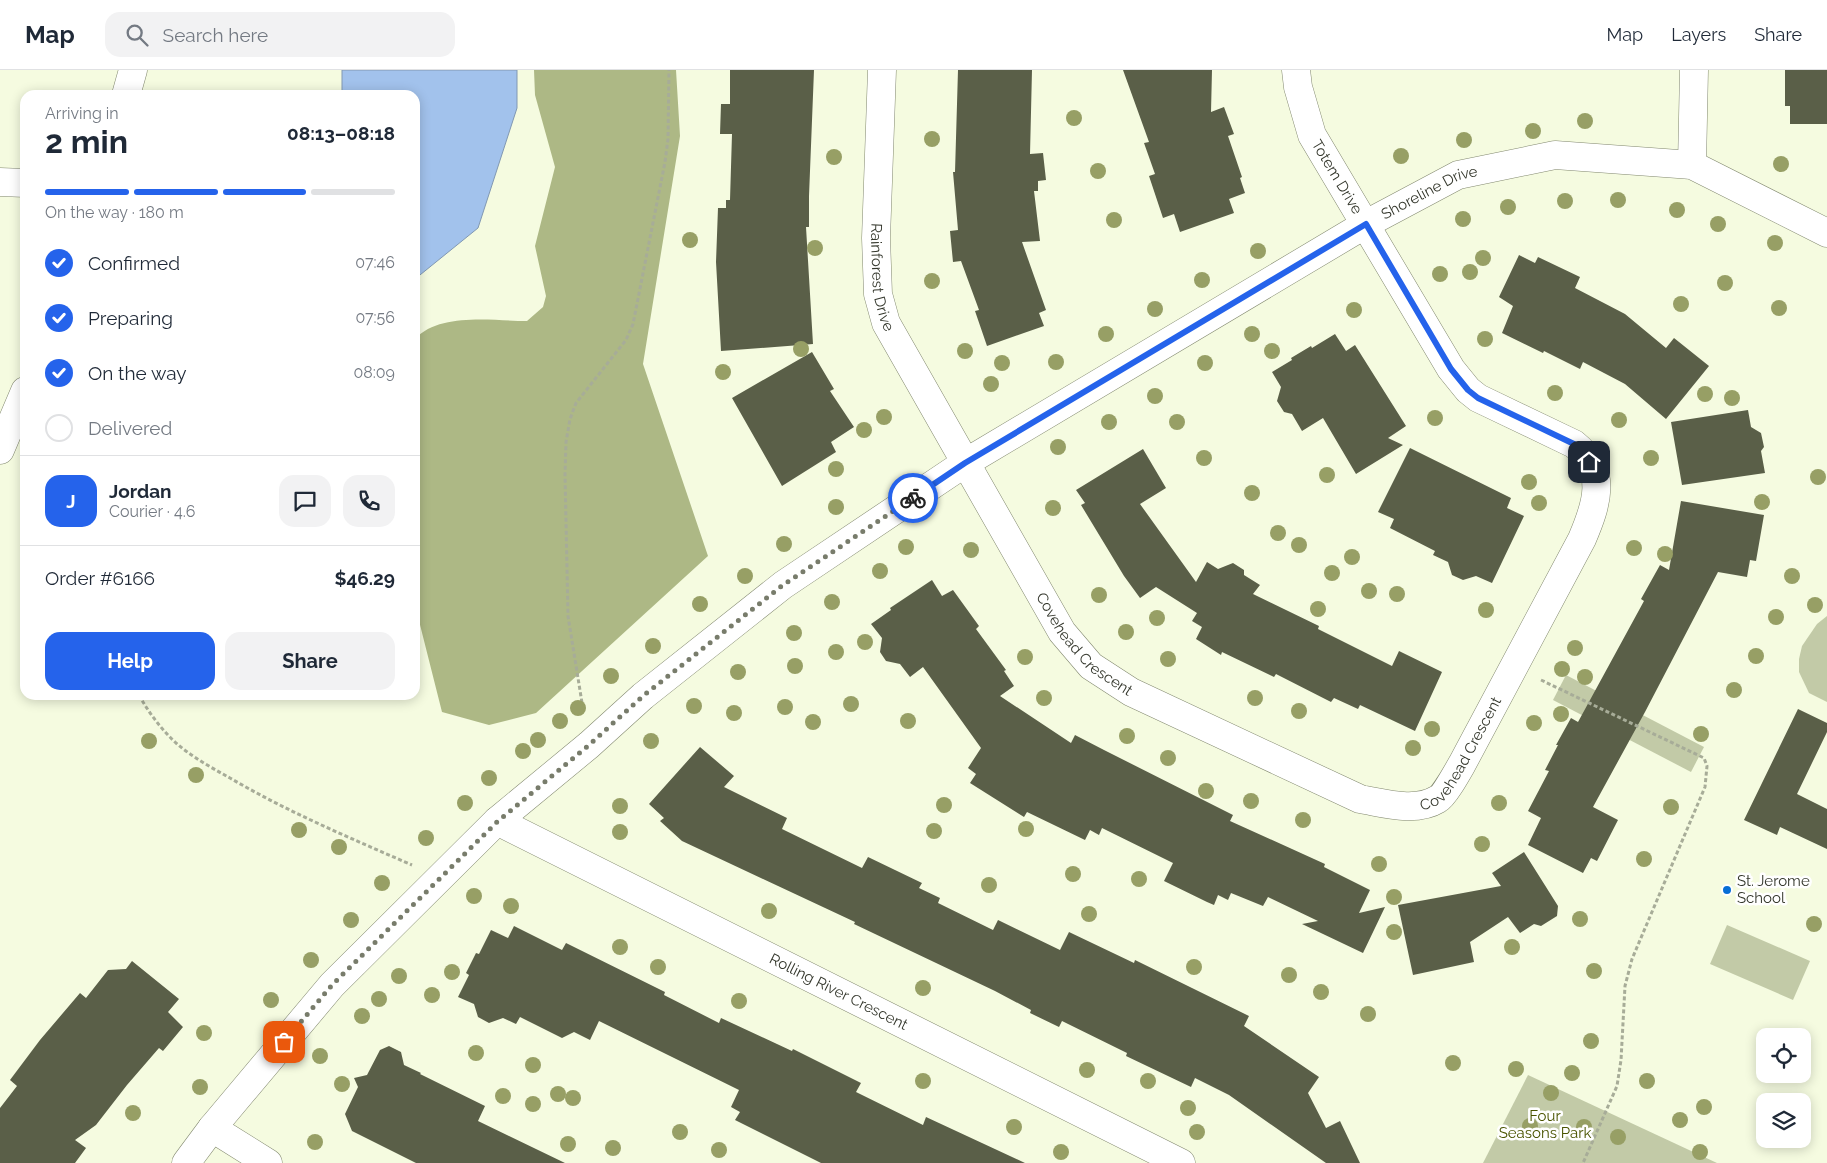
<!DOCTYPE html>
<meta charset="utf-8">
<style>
body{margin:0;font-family:Raleway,sans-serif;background:#f2f2f3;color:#1f2937;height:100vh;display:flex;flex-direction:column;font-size:19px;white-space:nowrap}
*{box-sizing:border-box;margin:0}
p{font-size:16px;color:#747a83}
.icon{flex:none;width:28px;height:28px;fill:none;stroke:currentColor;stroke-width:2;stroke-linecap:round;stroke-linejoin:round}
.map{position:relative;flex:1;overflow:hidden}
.panel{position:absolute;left:20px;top:20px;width:400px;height:610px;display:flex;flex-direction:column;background:#fff;border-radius:15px;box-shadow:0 2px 12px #0003}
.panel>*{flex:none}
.buttons{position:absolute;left:1756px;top:958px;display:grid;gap:10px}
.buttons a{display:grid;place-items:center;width:55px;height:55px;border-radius:10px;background:#fff;box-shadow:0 2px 12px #0003;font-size:25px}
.pin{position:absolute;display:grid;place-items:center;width:42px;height:42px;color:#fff;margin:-21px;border-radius:10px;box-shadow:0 2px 8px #0006}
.courier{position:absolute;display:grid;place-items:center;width:50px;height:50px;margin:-25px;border:4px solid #2563eb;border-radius:50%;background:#fff;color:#222;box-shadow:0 1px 6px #0007}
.headline em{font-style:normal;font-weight:700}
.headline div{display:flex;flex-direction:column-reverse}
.headline{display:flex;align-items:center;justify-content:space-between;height:85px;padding:0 25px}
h1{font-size:32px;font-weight:700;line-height:38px}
.bar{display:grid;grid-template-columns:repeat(4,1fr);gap:8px 5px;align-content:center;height:60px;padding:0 25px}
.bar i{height:6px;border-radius:4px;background:#e0e1e3}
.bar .active{background:#2563eb}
.bar p{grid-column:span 4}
.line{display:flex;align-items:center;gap:12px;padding:0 25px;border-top:1px solid #e0e1e3}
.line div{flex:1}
.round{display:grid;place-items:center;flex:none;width:52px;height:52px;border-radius:15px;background:#f2f2f3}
ol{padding:0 25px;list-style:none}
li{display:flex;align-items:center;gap:15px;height:55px}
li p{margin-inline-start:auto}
li .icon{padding:5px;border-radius:50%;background:#2563eb;color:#fff;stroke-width:4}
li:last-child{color:#747a83}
li i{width:28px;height:28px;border:2px solid #e0e1e3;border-radius:50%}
.cta{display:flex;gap:10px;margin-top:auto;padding:10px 25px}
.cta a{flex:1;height:58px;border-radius:15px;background:#2563eb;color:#fff;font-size:20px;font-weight:700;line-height:58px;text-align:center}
.cta a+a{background:#f2f2f3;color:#1f2937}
header{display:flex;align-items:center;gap:30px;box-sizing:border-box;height:70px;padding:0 25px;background:#fff;border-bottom:1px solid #e0e1e3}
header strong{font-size:24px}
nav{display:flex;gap:28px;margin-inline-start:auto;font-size:18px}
.search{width:350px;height:45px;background:#f2f2f3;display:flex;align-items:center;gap:12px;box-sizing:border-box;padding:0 18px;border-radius:15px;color:#747a83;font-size:19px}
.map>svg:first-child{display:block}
</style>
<header>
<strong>Map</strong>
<div class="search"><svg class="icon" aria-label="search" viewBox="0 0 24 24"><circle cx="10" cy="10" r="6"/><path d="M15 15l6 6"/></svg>Search here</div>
<nav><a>Map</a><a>Layers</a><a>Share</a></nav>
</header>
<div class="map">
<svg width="1827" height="1093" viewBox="0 0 1827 1093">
<rect width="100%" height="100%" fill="#f5fbe0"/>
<g fill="#c2caa7">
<polygon points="1827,546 1827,632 1809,623 1799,602 1799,589 1802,576 1817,554"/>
<polygon points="1566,605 1704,677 1691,702 1553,630"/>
<polygon points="1727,855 1810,891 1793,930 1710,894"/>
<polygon points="1528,1005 1717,1093 1483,1093"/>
</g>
<path fill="#adb885" d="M 534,0 L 676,0 L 680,66 L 643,294 L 708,486 L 536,643 L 489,655 L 442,642 L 415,535 L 415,269 C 440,242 493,251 527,251 L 543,237 L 546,226 L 535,176 L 555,97 L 535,25 Z"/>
<polygon fill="#a2c2ec" stroke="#8198b2" points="342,0 517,0 517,38 478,158 415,209 415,25 342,25"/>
<g fill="#5a5f48">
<polygon points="730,0 814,0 809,126 809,157 806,157 813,274 721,281 716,192 718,138 726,138 726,130 730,130 732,64 720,64 721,34 730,34"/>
<polygon points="958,0 1032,0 1030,84 1043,83 1046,110 1038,111 1038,121 1034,121 1040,171 1022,172 1046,240 1039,243 1044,256 987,276 975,241 979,240 961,191 953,192 950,161 958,160 953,102 955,102"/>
<polygon points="1123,0 1212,0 1211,42 1224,37 1234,64 1228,66 1242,107 1240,108 1245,123 1229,129 1234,143 1180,162 1174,144 1163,148 1149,106 1155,104 1144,73 1149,72"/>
<polygon points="1785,0 1827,0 1827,54 1790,54 1790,36 1785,36"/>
<polygon points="1519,185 1535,193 1538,187 1580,207 1575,218 1625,244 1666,278 1674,268 1709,296 1666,349 1625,314 1583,292 1580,299 1544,281 1543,283 1502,263 1513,236 1499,227"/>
<polygon points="1335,264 1346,281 1355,275 1406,356 1388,368 1403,375 1356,404 1323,348 1302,361 1292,344 1284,342 1277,331 1281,317 1272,302 1292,290 1291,288 1311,276 1312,278"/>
<polygon points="812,282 834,319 830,321 854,357 831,372 836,382 782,416 732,328"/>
<polygon points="1748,340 1751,357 1761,363 1764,377 1761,381 1765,403 1682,415 1671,352"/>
<polygon points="1410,378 1511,428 1507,438 1524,446 1492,513 1476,506 1463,510 1452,505 1448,492 1433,485 1435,481 1390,458 1394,449 1378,442"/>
<polygon points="1143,379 1166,418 1140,434 1196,512 1207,492 1218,499 1233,493 1244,500 1244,505 1260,515 1253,524 1319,556 1318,559 1392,596 1399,581 1442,602 1415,661 1360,635 1358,639 1334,628 1331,632 1276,604 1274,607 1222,582 1221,585 1196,569 1202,557 1192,551 1197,543 1156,517 1140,528 1124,506 1081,435 1085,433 1076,420"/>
<polygon points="1681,431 1764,445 1756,491 1750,490 1747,507 1718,502 1645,642 1593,737 1618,750 1597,791 1591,788 1583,803 1528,775 1541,748 1528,741 1549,701 1545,700 1558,675 1556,675 1571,648 1578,652 1644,531 1641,529 1660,495 1669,500"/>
<polygon points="932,510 942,526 953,520 979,556 976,559 1006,600 1004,601 1014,616 1000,626 1071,673 1075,665 1104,680 1233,745 1230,751 1325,794 1324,797 1370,820 1359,843 1385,837 1363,883 1302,854 1318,851 1268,827 1263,836 1231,823 1228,830 1218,825 1214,835 1207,832 1164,811 1173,793 1102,758 1099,765 1090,760 1085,770 1027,742 1024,747 970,713 976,704 968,698 981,678 923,597 910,607 900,594 886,591 880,582 882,568 871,554 891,540 890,538"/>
<polygon points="1798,639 1827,653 1827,662 1797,724 1827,739 1827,779 1780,757 1777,765 1744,750"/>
<polygon points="700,677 734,706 724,717 787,748 782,759 862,798 868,787 922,813 919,818 940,828 938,833 993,860 998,850 1060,880 1069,862 1134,893 1135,890 1249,946 1244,956 1319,1007 1308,1023 1326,1058 1340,1051 1360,1093 1326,1093 1229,1025 1195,1008 1191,1017 1126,986 1127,983 1062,951 1059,957 1030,943 1031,940 995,921 854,854 855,852 682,771 660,751 664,748 649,734"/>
<polygon points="1524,782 1558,836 1557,846 1541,856 1534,854 1520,863 1508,847 1470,872 1474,892 1413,905 1398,835 1501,816 1492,803"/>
<polygon points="514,856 562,880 566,873 665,922 664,925 719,953 721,948 792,981 793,979 861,1013 856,1022 923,1055 926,1047 1025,1093 821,1093 735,1050 740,1042 731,1037 739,1020 599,951 590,970 574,962 562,968 520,947 516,954 503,948 489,953 478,947 474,934 458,927 469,905 466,903 476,883 479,884 491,860 508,868"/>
<polygon points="132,891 179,929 168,942 183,957 163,981 159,978 127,1015 96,1055 75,1070 86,1078 75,1093 0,1093 0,1038 17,1016 10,1010 40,970 80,923 86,928 108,900 126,899"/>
<polygon points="389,976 401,982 404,995 421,1003 420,1004 485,1036 478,1051 565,1093 416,1093 352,1061 345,1044 358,1017 354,1008 367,1005 380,980"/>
</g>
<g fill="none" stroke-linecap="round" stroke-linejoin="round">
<defs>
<g id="minor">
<path id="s1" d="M 882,0 L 876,168 L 878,224 L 886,253 L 1062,562 L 1091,596 L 1131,622 L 1360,729 C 1384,733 1415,743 1438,729 C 1444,726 1458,701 1462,694 L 1582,469 C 1597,434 1608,401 1574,374 L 1478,328 L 1468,320 L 1451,299 L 1312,65 L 1298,17 L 1296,0"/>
<polyline points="1692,95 1694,0"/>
<polyline points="0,112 25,113"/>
<path id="s2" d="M 497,751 L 1181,1093"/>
<polyline points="212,1058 268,1093"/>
</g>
<g id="tertiary">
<path id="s3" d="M 186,1093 L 212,1058 L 332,915 L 497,751 L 589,675 L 643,626 L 783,515 L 965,393 L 1366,154 L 1458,105 L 1555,85 L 1692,95 L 1827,163"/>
</g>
<g id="secondary">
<polyline points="126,25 133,0"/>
<polyline points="0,380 25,321"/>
</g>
</defs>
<use href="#minor" stroke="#82886f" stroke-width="29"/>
<use href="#tertiary" stroke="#82886f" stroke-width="29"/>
<use href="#secondary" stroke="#82886f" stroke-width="29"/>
<g stroke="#a7ac98" stroke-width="3" stroke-dasharray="4 2.5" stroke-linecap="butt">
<polyline points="1541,610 1704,688 1707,696 1705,717 1632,889 1625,916 1621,990 1617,1016 1583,1093"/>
<path d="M 139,625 C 149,643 161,659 176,673 C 192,687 212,698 230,708 C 288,742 350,768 412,795"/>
<polyline points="583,639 568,546 565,404 566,372 570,349 576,333 626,270 633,254 665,92 668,69 669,0"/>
</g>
<use href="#minor" stroke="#fff" stroke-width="28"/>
<use href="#tertiary" stroke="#fff" stroke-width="28"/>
<use href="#secondary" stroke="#fff" stroke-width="28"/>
</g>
<g fill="#979f65">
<circle cx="1074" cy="48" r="8"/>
<circle cx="1585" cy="51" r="8"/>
<circle cx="1533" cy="61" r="8"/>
<circle cx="932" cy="69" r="8"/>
<circle cx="1464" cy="70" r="8"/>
<circle cx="1401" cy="86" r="8"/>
<circle cx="834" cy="87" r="8"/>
<circle cx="1781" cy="94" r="8"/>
<circle cx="1098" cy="101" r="8"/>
<circle cx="1618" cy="130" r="8"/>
<circle cx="1565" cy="131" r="8"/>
<circle cx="1508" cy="137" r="8"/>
<circle cx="1677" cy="140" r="8"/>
<circle cx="1463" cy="149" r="8"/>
<circle cx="1114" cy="150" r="8"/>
<circle cx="1718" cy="154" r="8"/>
<circle cx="690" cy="170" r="8"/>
<circle cx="1775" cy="173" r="8"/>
<circle cx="815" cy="178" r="8"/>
<circle cx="1258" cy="181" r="8"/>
<circle cx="1483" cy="188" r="8"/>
<circle cx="1470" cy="202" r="8"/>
<circle cx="1440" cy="204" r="8"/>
<circle cx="1202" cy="210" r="8"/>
<circle cx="932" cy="211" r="8"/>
<circle cx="1725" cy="213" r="8"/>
<circle cx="1681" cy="234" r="8"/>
<circle cx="1779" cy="238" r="8"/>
<circle cx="1155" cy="239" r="8"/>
<circle cx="1354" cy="240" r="8"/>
<circle cx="1106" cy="264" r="8"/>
<circle cx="1252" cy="264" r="8"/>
<circle cx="1485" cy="269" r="8"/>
<circle cx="801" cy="279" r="8"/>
<circle cx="965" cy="281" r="8"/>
<circle cx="1272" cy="281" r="8"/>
<circle cx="1056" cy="292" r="8"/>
<circle cx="1002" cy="293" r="8"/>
<circle cx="1205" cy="293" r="8"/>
<circle cx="723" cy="302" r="8"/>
<circle cx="991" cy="314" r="8"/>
<circle cx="1555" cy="323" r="8"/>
<circle cx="1705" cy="324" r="8"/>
<circle cx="1155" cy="326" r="8"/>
<circle cx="1732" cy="328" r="8"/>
<circle cx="884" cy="347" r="8"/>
<circle cx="1435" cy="348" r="8"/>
<circle cx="1619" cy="350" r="8"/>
<circle cx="1109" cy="352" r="8"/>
<circle cx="1177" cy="352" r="8"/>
<circle cx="864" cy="360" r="8"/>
<circle cx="1058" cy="377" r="8"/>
<circle cx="1204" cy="388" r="8"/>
<circle cx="1651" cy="388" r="8"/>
<circle cx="836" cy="399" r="8"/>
<circle cx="1327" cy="405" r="8"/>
<circle cx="1818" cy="407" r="8"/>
<circle cx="1529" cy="412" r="8"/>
<circle cx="1252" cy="423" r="8"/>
<circle cx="1762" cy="432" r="8"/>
<circle cx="1539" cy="433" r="8"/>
<circle cx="836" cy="437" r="8"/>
<circle cx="1053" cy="438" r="8"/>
<circle cx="1278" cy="463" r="8"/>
<circle cx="784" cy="474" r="8"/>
<circle cx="1299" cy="475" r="8"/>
<circle cx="906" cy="477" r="8"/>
<circle cx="1634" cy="478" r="8"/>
<circle cx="971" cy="480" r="8"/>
<circle cx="1665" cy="484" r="8"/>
<circle cx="1352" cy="487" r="8"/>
<circle cx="880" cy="501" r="8"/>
<circle cx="1332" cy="503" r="8"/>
<circle cx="745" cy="506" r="8"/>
<circle cx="1792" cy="506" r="8"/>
<circle cx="1369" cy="521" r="8"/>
<circle cx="1397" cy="524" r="8"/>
<circle cx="1099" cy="525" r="8"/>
<circle cx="832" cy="532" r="8"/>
<circle cx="700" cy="534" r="8"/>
<circle cx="1815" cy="535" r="8"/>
<circle cx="1318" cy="539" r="8"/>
<circle cx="1486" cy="540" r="8"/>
<circle cx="1776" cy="547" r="8"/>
<circle cx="1157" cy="548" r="8"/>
<circle cx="1126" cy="562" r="8"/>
<circle cx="794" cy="563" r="8"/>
<circle cx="865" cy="572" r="8"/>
<circle cx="653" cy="576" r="8"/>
<circle cx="1575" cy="578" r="8"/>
<circle cx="836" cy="582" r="8"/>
<circle cx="1756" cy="586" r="8"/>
<circle cx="1025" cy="587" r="8"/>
<circle cx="1168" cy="589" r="8"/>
<circle cx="795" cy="596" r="8"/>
<circle cx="1562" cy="599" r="8"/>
<circle cx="738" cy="602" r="8"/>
<circle cx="611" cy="606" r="8"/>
<circle cx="1585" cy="607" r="8"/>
<circle cx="1734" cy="620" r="8"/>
<circle cx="1044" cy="628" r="8"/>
<circle cx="1255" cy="628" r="8"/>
<circle cx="851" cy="634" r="8"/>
<circle cx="694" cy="636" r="8"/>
<circle cx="785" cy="637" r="8"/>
<circle cx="578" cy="638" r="8"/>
<circle cx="1299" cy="641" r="8"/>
<circle cx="734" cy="643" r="8"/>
<circle cx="1561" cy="644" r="8"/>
<circle cx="560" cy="651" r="8"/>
<circle cx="908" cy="651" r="8"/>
<circle cx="813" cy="652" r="8"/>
<circle cx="1534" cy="653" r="8"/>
<circle cx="1432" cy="659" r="8"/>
<circle cx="1701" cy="664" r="8"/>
<circle cx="1127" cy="666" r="8"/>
<circle cx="538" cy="670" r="8"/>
<circle cx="149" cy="671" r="8"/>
<circle cx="651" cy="671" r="8"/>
<circle cx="1413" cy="678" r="8"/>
<circle cx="523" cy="681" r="8"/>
<circle cx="1168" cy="688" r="8"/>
<circle cx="196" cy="705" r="8"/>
<circle cx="489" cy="708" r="8"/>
<circle cx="1206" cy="721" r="8"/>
<circle cx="1251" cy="731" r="8"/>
<circle cx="465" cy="733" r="8"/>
<circle cx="1499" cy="733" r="8"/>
<circle cx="944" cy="735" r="8"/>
<circle cx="620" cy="736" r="8"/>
<circle cx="1671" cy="737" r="8"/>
<circle cx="1303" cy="750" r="8"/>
<circle cx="1026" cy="759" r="8"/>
<circle cx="299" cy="760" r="8"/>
<circle cx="934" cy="761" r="8"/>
<circle cx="620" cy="762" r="8"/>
<circle cx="426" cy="768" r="8"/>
<circle cx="1482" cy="774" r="8"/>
<circle cx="339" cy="777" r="8"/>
<circle cx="1644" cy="789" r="8"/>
<circle cx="1379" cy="794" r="8"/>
<circle cx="1073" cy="804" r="8"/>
<circle cx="1139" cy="809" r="8"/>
<circle cx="382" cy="813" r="8"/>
<circle cx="989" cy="815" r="8"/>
<circle cx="474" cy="826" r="8"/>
<circle cx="1394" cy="827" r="8"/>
<circle cx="511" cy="836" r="8"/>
<circle cx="769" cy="841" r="8"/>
<circle cx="1089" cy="844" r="8"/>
<circle cx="1580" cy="849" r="8"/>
<circle cx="351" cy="850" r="8"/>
<circle cx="1814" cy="854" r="8"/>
<circle cx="1394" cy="862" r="8"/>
<circle cx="620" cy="877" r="8"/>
<circle cx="1512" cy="877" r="8"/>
<circle cx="311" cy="890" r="8"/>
<circle cx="658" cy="897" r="8"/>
<circle cx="1194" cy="897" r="8"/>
<circle cx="1594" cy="901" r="8"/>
<circle cx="452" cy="902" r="8"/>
<circle cx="1289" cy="905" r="8"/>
<circle cx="399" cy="906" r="8"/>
<circle cx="923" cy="918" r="8"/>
<circle cx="1321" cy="922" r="8"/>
<circle cx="432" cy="925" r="8"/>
<circle cx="379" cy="929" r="8"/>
<circle cx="271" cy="930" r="8"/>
<circle cx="739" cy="931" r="8"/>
<circle cx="1368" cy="944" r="8"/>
<circle cx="362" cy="946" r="8"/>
<circle cx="204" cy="963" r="8"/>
<circle cx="1591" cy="971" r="8"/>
<circle cx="476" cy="983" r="8"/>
<circle cx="320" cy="986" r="8"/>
<circle cx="1453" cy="993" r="8"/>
<circle cx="533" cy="995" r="8"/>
<circle cx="1516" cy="999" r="8"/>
<circle cx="1087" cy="1000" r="8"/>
<circle cx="1572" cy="1003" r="8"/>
<circle cx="923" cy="1011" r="8"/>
<circle cx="1148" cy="1011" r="8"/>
<circle cx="1647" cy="1011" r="8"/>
<circle cx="342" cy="1014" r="8"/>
<circle cx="200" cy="1017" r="8"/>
<circle cx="1551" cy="1023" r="8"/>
<circle cx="558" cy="1024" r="8"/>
<circle cx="503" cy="1026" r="8"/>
<circle cx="573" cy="1028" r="8"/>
<circle cx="533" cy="1034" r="8"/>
<circle cx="1704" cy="1037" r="8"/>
<circle cx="1188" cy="1038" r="8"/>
<circle cx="133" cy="1043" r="8"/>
<circle cx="1680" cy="1050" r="8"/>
<circle cx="1530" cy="1056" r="8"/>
<circle cx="1014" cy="1057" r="8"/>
<circle cx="1584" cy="1057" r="8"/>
<circle cx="680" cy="1062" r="8"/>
<circle cx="1197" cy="1062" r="8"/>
<circle cx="1618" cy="1067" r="8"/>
<circle cx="315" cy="1072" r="8"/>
<circle cx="568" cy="1074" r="8"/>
<circle cx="613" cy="1078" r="8"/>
<circle cx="719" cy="1080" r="8"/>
<circle cx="1061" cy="1082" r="8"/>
<circle cx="1700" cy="1082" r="8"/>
</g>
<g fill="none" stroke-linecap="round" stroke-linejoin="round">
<polyline stroke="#787c6b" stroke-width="5" stroke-dasharray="0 9" points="284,972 332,915 497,752 589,675 643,626 783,515 913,428"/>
<polyline stroke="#2563eb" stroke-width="6" points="913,428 965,393 1366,154 1451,299 1468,320 1478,328 1574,374 1585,383 1589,392"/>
</g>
<circle fill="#076ed6" stroke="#fff" stroke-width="2" cx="1727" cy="820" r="5"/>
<g text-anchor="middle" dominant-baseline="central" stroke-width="5" stroke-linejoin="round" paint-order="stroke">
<g font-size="15" fill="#34372c" stroke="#fff">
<text transform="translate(1337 107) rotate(59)">Totem Drive</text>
<text stroke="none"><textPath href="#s3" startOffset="1591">Shoreline Drive</textPath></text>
<text stroke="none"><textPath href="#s1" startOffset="208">Rainforest Drive</textPath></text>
<text stroke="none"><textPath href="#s1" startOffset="634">Covehead Crescent</textPath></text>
<text stroke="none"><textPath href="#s1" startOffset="1084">Covehead Crescent</textPath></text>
<text stroke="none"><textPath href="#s2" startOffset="382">Rolling River Crescent</textPath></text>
</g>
<g font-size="15" fill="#34372c" stroke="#fff" text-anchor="start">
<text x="1737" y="811">St. Jerome<tspan x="1737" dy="17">School</tspan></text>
</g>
<g font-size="15" fill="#4a5400" stroke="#fff">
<text x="1545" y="1046">Four<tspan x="1545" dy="17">Seasons Park</tspan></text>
</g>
</g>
</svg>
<div class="buttons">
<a><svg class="icon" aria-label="locate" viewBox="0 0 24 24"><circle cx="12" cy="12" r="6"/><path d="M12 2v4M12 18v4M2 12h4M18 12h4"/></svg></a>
<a><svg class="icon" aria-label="layers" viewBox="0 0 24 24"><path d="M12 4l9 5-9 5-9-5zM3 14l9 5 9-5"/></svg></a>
</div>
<div class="pin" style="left:284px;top:972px;background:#ea580c"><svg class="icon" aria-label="bag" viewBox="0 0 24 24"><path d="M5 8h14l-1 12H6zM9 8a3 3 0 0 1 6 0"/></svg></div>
<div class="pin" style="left:1589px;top:392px;background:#1f2937"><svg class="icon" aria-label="home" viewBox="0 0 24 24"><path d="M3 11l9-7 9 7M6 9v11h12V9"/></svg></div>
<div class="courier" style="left:913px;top:428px"><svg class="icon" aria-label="bike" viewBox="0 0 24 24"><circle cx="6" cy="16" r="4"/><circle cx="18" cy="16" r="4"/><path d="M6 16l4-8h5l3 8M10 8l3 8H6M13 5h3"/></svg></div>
<section class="panel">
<div class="headline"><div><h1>2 min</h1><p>Arriving in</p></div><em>08:13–08:18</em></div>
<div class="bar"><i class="active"></i><i class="active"></i><i class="active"></i><i></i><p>On the way · 180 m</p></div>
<ol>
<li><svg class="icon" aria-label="check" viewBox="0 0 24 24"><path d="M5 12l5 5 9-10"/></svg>Confirmed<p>07:46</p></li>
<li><svg class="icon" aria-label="check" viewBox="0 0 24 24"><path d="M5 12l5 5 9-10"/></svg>Preparing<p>07:56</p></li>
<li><svg class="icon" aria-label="check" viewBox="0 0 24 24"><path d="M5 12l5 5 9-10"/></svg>On the way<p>08:09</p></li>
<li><i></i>Delivered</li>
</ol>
<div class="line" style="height:90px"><b class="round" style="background:#2563eb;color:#fff">J</b><div><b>Jordan</b><p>Courier · 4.6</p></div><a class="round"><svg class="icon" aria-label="chat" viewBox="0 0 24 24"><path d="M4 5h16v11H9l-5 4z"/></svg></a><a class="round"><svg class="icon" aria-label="phone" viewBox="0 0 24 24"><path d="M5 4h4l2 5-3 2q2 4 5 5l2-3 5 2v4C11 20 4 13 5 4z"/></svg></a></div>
<div class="line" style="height:65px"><div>Order #6166</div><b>$46.29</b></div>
<div class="cta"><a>Help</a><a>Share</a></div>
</section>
</div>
